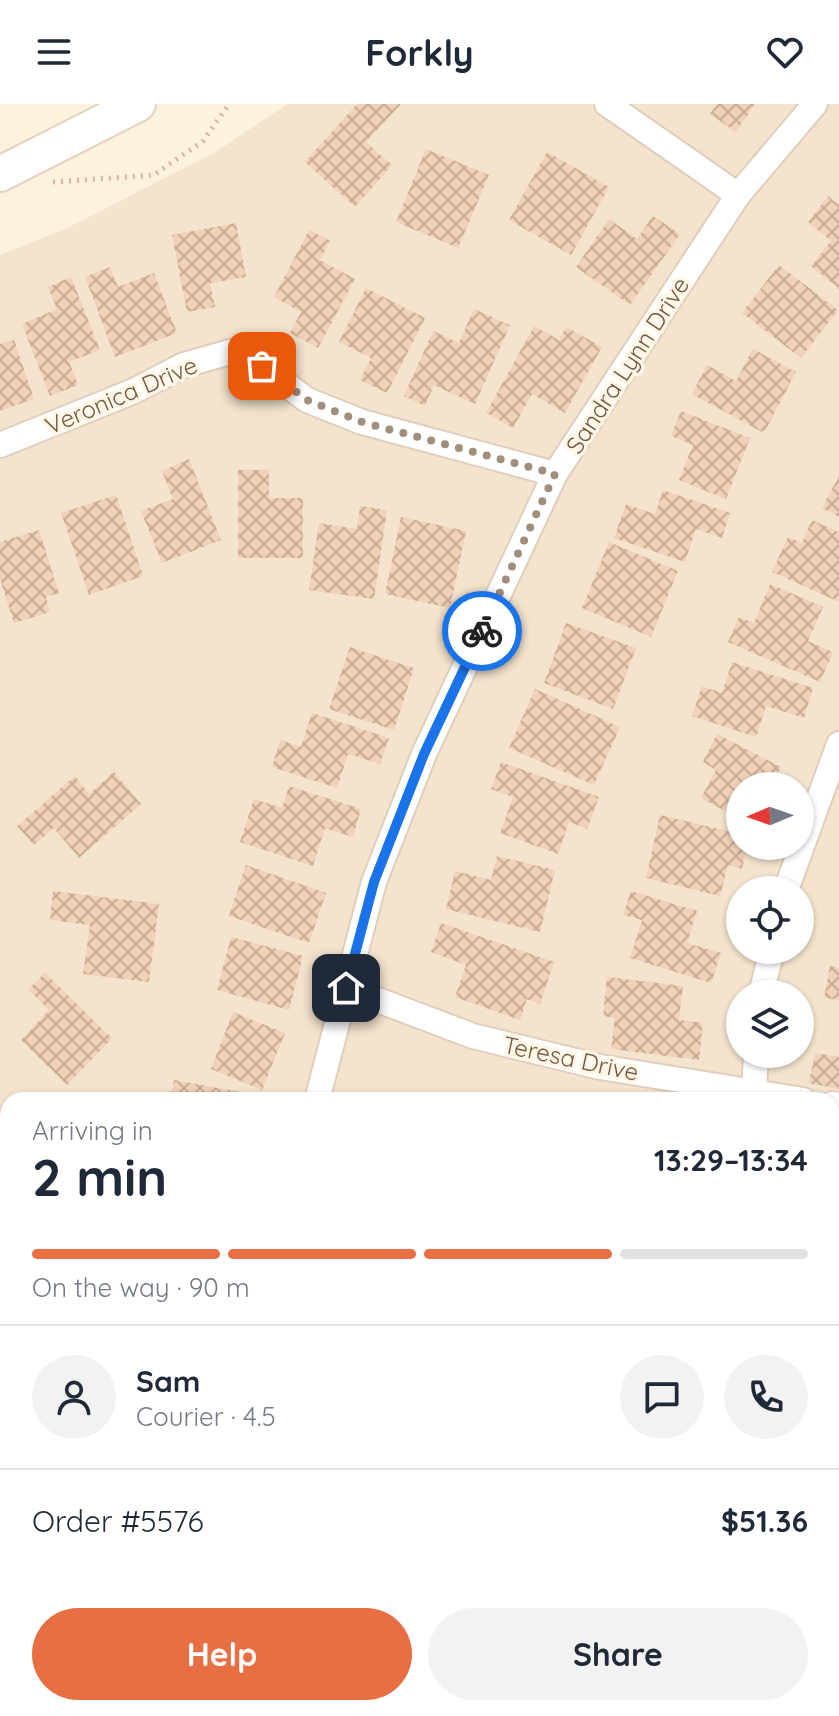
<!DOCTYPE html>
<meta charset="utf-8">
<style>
body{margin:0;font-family:Quicksand,sans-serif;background:#f2f2f3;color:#1f2937;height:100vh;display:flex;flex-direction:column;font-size:30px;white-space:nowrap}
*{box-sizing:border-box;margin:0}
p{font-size:26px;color:#747a83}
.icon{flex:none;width:44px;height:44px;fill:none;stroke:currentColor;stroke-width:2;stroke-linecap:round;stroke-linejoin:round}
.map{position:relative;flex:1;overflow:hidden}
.drawer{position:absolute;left:0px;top:988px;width:840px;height:624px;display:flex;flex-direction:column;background:#fff;border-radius:24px 24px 0 0;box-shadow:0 2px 6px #0004}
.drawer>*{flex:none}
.needle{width:52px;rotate:268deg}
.fabs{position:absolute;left:726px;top:668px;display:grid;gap:16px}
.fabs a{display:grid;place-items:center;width:88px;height:88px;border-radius:50%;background:#fff;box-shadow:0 2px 6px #0004;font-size:40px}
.pin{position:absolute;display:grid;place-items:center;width:68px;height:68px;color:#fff;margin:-34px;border-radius:16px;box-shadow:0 4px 12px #0006}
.courier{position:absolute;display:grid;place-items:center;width:80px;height:80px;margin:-40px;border:6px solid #1a73e8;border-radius:50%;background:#fff;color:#222;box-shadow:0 2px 10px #0007}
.head em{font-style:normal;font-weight:800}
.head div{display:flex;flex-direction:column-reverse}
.head{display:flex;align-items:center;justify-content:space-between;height:136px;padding:0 32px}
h1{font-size:52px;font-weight:800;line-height:60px}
.bar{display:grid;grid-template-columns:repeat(4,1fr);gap:12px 8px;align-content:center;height:96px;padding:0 32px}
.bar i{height:10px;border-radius:6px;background:#e0e1e3}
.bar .on{background:#e76f43}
.bar p{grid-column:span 4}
.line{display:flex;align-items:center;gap:20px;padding:0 32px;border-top:2px solid #e0e1e3}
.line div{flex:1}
.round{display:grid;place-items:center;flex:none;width:84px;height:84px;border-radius:42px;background:#f2f2f3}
.primary-button{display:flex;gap:16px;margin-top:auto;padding:16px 32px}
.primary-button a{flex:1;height:92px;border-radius:48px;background:#e76f43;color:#fff;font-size:32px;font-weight:800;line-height:92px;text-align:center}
.primary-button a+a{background:#f2f2f3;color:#1f2937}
header{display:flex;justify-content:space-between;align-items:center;height:104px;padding:0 32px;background:#fff;font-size:36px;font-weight:800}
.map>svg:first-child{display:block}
</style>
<header><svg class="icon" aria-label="menu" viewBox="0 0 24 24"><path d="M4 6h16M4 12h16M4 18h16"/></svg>Forkly<svg class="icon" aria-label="heart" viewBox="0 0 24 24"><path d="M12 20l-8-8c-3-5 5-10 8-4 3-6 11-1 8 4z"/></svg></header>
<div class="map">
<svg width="839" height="1612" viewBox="0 0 839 1612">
<defs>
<pattern id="building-cross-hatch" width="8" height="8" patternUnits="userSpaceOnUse" patternTransform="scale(2)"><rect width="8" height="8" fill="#f1d1b7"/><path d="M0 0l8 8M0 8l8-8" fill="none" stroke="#c8ac97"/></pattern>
</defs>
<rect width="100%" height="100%" fill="#fcf2df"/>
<path fill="#f4e4ce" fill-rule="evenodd" d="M 288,0 L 839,0 L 839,1612 L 0,1612 L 0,151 L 65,125 L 214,49 ZM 740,682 L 800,682 L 800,742 L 740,742 ZM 740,786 L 800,786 L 800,846 L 740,846 ZM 740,890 L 800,890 L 800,950 L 740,950 ZM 8,996 L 832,996 L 832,1604 L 8,1604 Z"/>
<g fill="url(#building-cross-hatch)">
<polygon points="357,0 401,0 366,38 392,61 355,103 305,58"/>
<polygon points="717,0 755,0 736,28 710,10"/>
<polygon points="426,45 489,71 458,144 396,118"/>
<polygon points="547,48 609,83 571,151 509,116"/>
<polygon points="828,92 839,101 839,185 811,162 831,137 808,118"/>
<polygon points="653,112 680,130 630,201 576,163 609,115 637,135"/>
<polygon points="236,119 246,173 210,179 215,203 187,208 172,131"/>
<polygon points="309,126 330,137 320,156 355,175 318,244 290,229 301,208 274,193"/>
<polygon points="779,161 838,206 801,254 742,209"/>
<polygon points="110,163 118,183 154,169 177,229 115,253 85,173"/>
<polygon points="71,173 100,246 69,258 78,281 50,292 22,220 57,205 48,183"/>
<polygon points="366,184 425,214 387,289 360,276 371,254 339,238"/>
<polygon points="474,205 510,221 475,300 434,281 425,302 404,292 433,227 459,239"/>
<polygon points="534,222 559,236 566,223 602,243 565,309 532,290 513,324 486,309"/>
<polygon points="14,236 34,295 0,307 0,240"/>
<polygon points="753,245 796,268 764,329 692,290 707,261 736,277"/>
<polygon points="681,307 750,334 726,395 679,376 693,341 671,332"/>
<polygon points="189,355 221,436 162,459 141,407 173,395 162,367"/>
<polygon points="238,366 269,366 269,394 303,394 303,454 238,454"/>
<polygon points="839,372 839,413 822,404"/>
<polygon points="663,386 730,409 722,434 696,425 685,458 614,434 626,400 655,410"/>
<polygon points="116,391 143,472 89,491 61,409"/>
<polygon points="360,402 387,406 374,495 309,486 319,419 357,425"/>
<polygon points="401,413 466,427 450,504 385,490"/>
<polygon points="812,416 839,428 839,498 772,468 788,433 802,439"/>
<polygon points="39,426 59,489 46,493 50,508 14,519 0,475 0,438"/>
<polygon points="609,438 678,467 651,533 582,504"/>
<polygon points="770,480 823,503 808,537 833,548 820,578 728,538 739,513 754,519"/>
<polygon points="566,519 636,544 613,605 544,579"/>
<polygon points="350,543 414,564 394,626 329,605"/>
<polygon points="732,558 813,584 804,614 766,602 756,633 692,612 702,582 722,589"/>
<polygon points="535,585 620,623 594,681 509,644"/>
<polygon points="312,609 389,634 380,660 348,650 337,684 272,663 280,636 301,643"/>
<polygon points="717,630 781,663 771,682 740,682 740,715 701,694 716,666 703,658"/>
<polygon points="501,658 599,693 587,725 569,718 558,750 500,729 513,693 491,685"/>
<polygon points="114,668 141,700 79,754 54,724 34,741 17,722 75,672 89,690"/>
<polygon points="289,682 361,705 353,733 325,724 313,762 240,738 254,695 282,704"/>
<polygon points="660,711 740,730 740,742 747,742 742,765 728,761 720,792 646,774"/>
<polygon points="497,752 555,766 540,828 446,805 455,767 491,776"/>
<polygon points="246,761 326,789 309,839 229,812"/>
<polygon points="53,787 159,800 149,878 83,870 90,821 50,816"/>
<polygon points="631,787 697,807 687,839 721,849 711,879 630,854 642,816 623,811"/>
<polygon points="441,819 554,858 540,900 527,895 520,916 455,893 466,861 431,848"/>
<polygon points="231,833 303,852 289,906 217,886"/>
<polygon points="830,862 839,864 839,896 824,894"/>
<polygon points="45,869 112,934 67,981 21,936 49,906 28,886"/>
<polygon points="607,873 683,882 679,916 703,919 699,956 611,945 615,914 603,912"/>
<polygon points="233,908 285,929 262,986 211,965"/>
<polygon points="815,949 839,953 839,985 809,979"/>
<polygon points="174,976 241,988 240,996 170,996"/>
<polygon points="832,1086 839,1087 839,1152 832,1151"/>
<rect x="0" y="1132" width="4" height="76"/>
<polygon points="837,1306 839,1306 839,1342 832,1341"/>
<rect x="0" y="1329" width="8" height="58"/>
<polygon points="832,1469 839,1470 839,1522 832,1521"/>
<polygon points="8,1486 8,1574 1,1574 0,1487"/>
<polygon points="832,1538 839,1539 839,1601 832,1601"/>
<rect x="676" y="1604" width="65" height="8"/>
</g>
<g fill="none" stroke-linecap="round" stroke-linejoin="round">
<defs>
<g id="street">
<polyline points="607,0 738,91"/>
<polyline points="0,341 134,287 184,261 230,248 262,262 307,296 362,318 555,370"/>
<polyline points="786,786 839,640"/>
<polyline points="346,884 473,932 600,963 803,996"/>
<polyline points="761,890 772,846"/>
<polyline points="754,989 756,950"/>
<polyline points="317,996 374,778 424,650 555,370 738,91 815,0"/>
<polyline points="832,1000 839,1001"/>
<polyline points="0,1226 8,1226"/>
<polyline points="832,1381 839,1382"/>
<polyline points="394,1604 478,1612"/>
<polyline points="0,1612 161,1611 330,1604"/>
<polyline points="592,1612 593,1604"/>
</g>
<polyline id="secondary" points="0,70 138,0"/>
</defs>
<use href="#street" stroke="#e0cebc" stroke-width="28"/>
<use href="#secondary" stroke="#e5d0ba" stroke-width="38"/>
<polyline stroke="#d6b49b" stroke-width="5" stroke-dasharray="2 6" stroke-linecap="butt" points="53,78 154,71 203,37 229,0"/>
<use href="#street" stroke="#fff" stroke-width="24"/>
<use href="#secondary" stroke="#fff" stroke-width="34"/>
</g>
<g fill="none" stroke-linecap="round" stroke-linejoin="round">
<polyline stroke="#a28e7c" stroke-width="8" stroke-dasharray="0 14.4" points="262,262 307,296 362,318 555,370 482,527"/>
<polyline stroke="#1a73e8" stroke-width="10" points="346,884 374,778 424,650 482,527"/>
</g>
<g text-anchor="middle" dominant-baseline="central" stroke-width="7" stroke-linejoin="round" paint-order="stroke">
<g font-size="24" fill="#725847" stroke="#fff6e5">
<text transform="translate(627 261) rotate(-57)">Sandra Lynn Drive</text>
<text transform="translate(121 291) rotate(-23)">Veronica Drive</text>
<text transform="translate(571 954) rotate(12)">Teresa Drive</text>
</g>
</g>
</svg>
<div class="fabs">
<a><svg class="needle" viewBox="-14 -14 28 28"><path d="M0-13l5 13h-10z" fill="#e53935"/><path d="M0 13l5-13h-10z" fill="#747a83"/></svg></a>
<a><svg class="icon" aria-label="locate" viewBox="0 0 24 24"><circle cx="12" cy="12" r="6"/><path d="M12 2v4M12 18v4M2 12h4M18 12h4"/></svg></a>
<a><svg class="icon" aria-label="layers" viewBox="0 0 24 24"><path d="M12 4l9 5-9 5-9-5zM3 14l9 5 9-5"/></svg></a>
</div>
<div class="pin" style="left:262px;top:262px;background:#ea580c"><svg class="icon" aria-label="bag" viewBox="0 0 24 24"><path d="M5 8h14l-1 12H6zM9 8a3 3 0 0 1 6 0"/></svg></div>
<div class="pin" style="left:346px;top:884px;background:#1f2937"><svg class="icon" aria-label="home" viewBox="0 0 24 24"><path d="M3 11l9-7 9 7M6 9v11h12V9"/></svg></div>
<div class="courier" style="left:482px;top:527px"><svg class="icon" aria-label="bike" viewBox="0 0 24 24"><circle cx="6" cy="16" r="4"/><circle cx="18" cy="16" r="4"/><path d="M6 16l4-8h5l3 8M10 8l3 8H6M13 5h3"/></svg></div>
<section class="drawer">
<div class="head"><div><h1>2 min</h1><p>Arriving in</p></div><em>13:29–13:34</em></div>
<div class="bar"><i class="on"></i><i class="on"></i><i class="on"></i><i></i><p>On the way · 90 m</p></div>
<div class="line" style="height:144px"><a class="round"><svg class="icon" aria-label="person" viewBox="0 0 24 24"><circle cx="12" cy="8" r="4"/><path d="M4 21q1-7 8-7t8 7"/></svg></a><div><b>Sam</b><p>Courier · 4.5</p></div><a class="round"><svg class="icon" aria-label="chat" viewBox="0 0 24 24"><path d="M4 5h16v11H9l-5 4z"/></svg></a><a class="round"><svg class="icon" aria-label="phone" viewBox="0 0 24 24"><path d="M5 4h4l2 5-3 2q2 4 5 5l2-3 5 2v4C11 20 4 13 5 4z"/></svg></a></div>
<div class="line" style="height:104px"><div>Order #5576</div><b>$51.36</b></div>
<div class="primary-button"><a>Help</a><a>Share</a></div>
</section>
</div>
